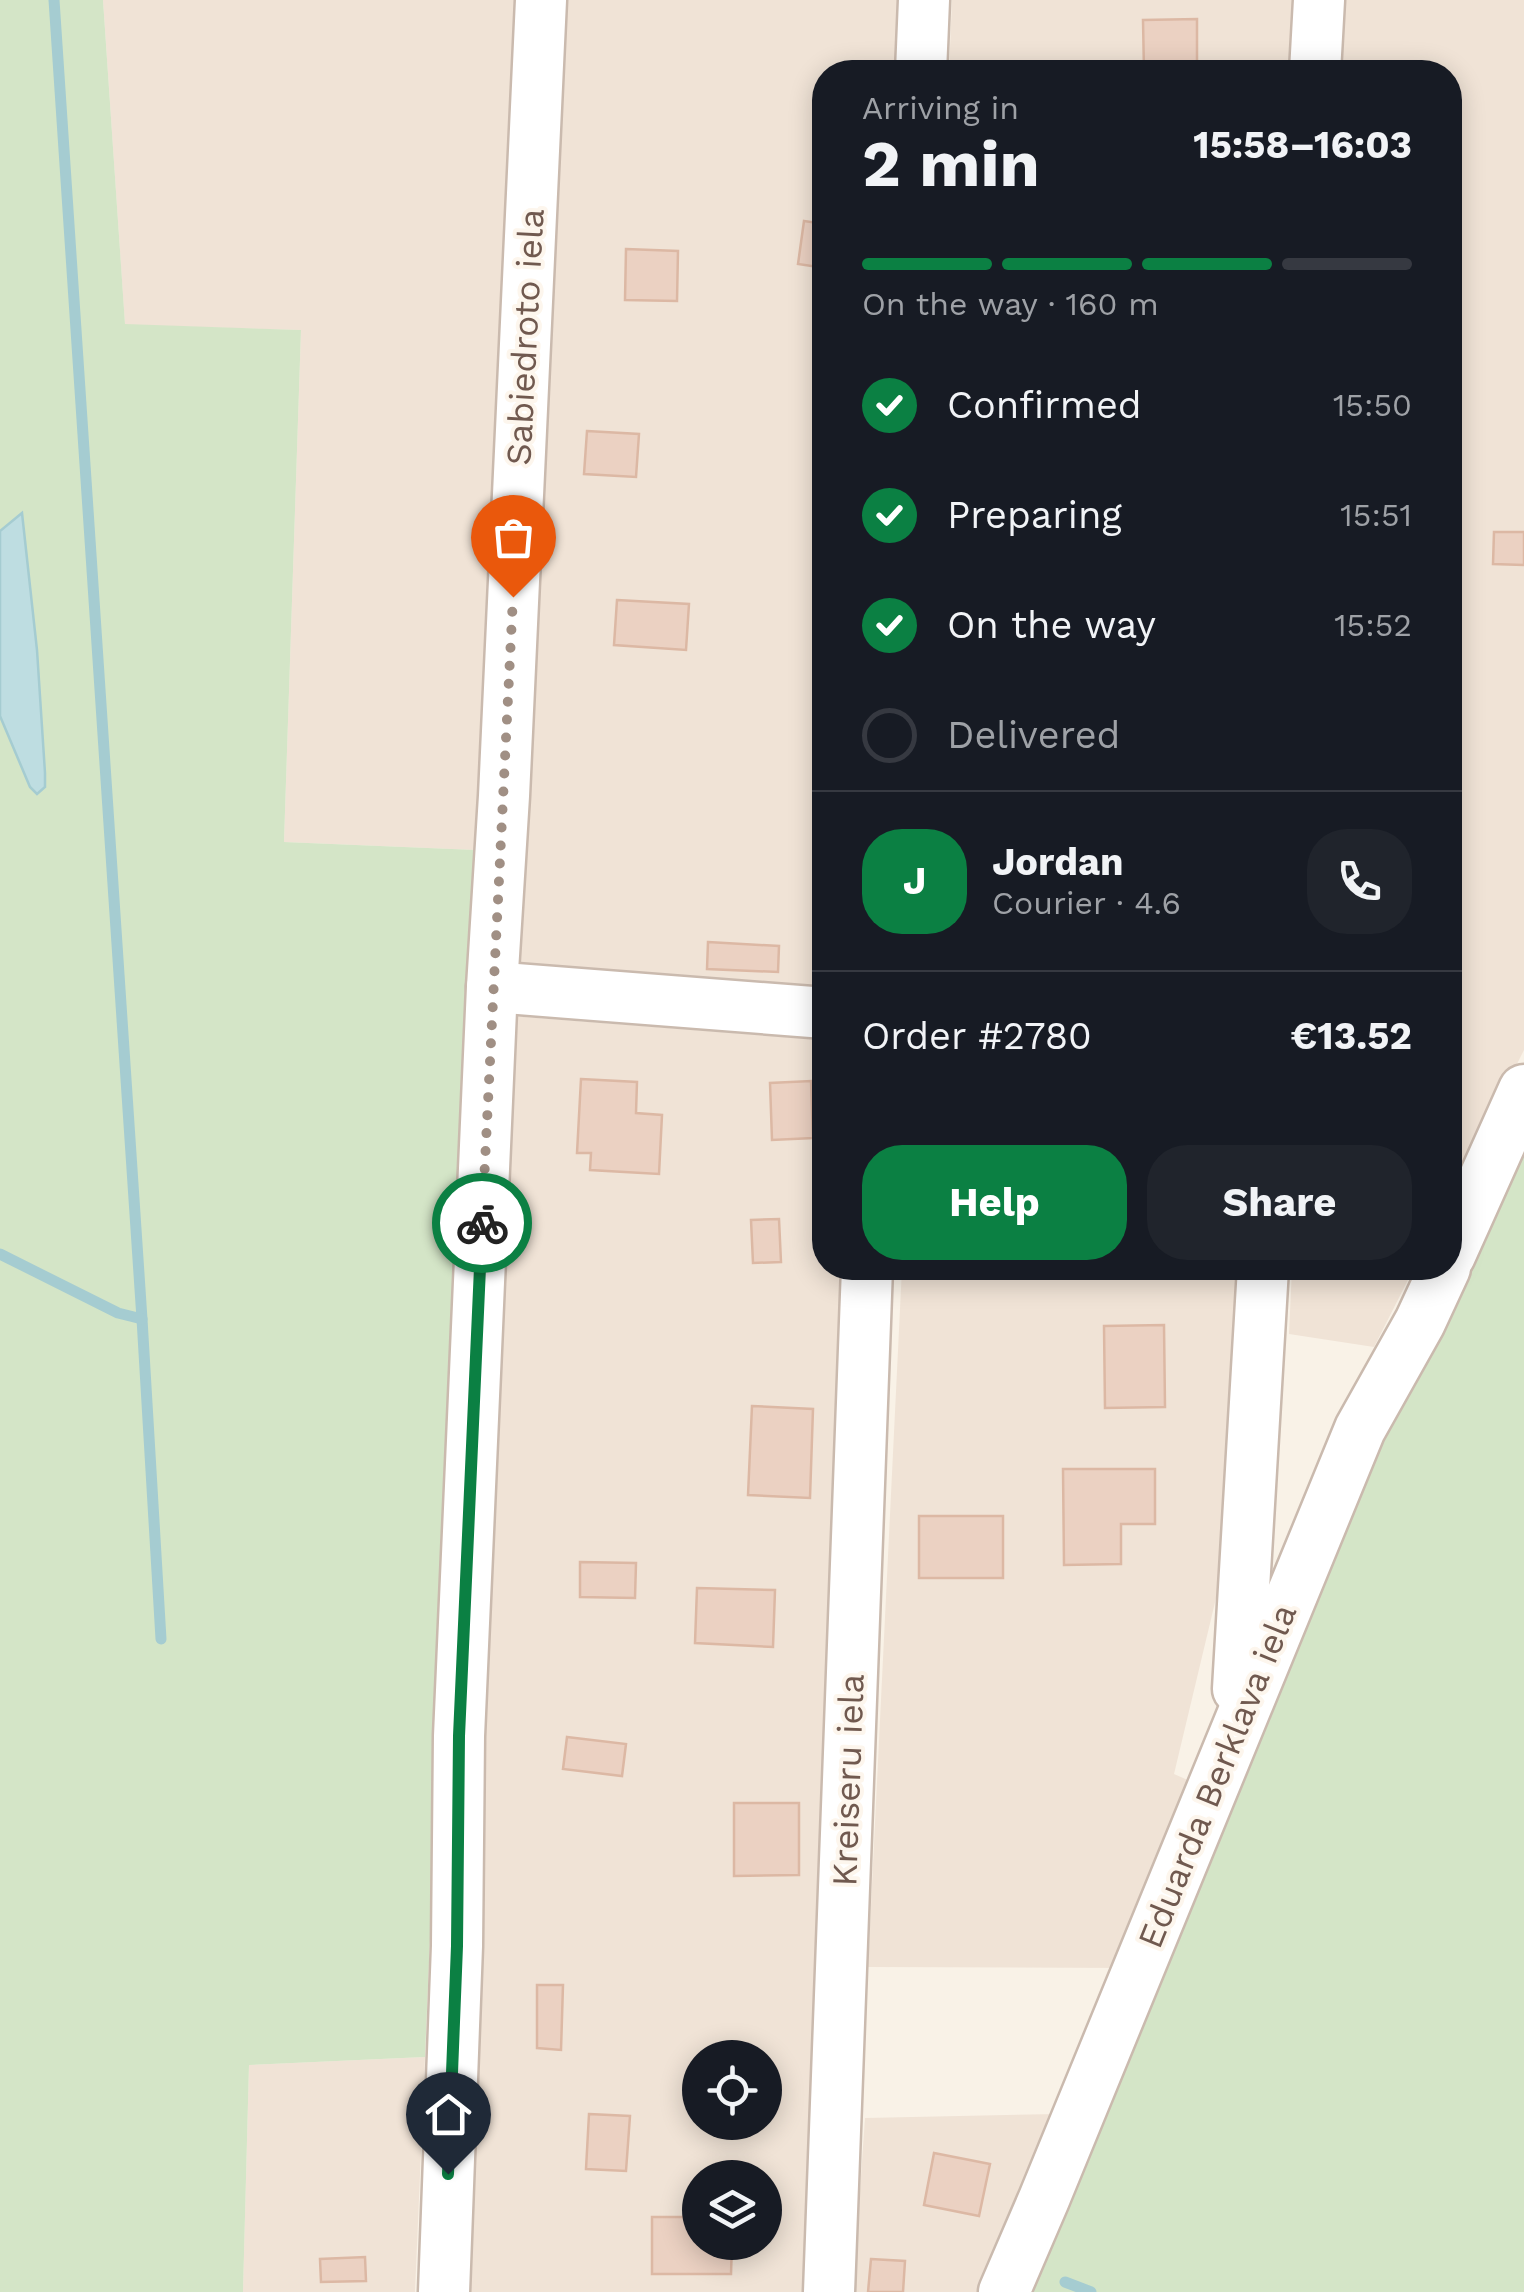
<!DOCTYPE html>
<meta charset="utf-8">
<style>
body{margin:0;font-family:"Work Sans",sans-serif;background:#20242c;color:#f1f3f6;height:100vh;display:flex;flex-direction:column;font-size:38px;white-space:nowrap}
*{box-sizing:border-box;margin:0}
p{font-size:32px;color:#9ea1a6}
.icon{flex:none;width:55px;height:55px;fill:none;stroke:currentColor;stroke-width:2;stroke-linecap:round;stroke-linejoin:round}
.map{position:relative;flex:1;overflow:hidden}
.side{position:absolute;left:812px;top:60px;width:650px;height:1220px;display:flex;flex-direction:column;background:#171b24;border-radius:40px;box-shadow:0 5px 25px #0003}
.side>*{flex:none}
.tools{position:absolute;left:682px;top:2040px;display:grid;gap:20px}
.tools a{display:grid;place-items:center;width:100px;height:100px;border-radius:50%;background:#171b24;box-shadow:0 5px 25px #0003;font-size:50px}
.pin{position:absolute;display:grid;place-items:center;width:85px;height:85px;color:#fff;margin:-102px -42px;border-radius:50% 50% 50% 0;rotate:-45deg;box-shadow:0 0 10px #0007}
.pin .icon{rotate:45deg}
.courier{position:absolute;display:grid;place-items:center;width:100px;height:100px;margin:-50px;border:8px solid #0b8043;border-radius:50%;background:#fff;color:#222;box-shadow:0 2px 12px #0007}
.summary em{font-style:normal;font-weight:700}
.summary div{display:flex;flex-direction:column-reverse}
.summary{display:flex;align-items:center;justify-content:space-between;height:170px;padding:0 50px}
h1{font-size:65px;font-weight:700;line-height:75px}
.bar{display:grid;grid-template-columns:repeat(4,1fr);gap:15px 10px;align-content:center;height:120px;padding:0 50px}
.bar i{height:12px;border-radius:8px;background:#363941}
.bar .active{background:#0b8043}
.bar p{grid-column:span 4}
.line{display:flex;align-items:center;gap:25px;padding:0 50px;border-top:2px solid #363941}
.line div{flex:1}
.round{display:grid;place-items:center;flex:none;width:105px;height:105px;border-radius:40px;background:#20242c}
ol{padding:0 50px;list-style:none}
li{display:flex;align-items:center;gap:30px;height:110px}
li p{margin-inline-start:auto}
li .icon{padding:10px;border-radius:50%;background:#0b8043;color:#fff;stroke-width:4}
li:last-child{color:#9ea1a6}
li i{width:55px;height:55px;border:5px solid #363941;border-radius:50%}
.cta{display:flex;gap:20px;margin-top:auto;padding:20px 50px}
.cta a{flex:1;height:115px;border-radius:40px;background:#0b8043;color:#fff;font-size:40px;font-weight:700;line-height:115px;text-align:center}
.cta a+a{background:#20242c;color:#f1f3f6}
.map>svg:first-child{display:block}
</style>
<div class="map">
<svg width="1524" height="2292" viewBox="0 0 1524 2292">
<rect width="100%" height="100%" fill="#f9f2e7"/>
<g fill="#f0e3d6" fill-rule="evenodd">
<polygon points="103,0 516,0 476,850 284,842 301,330 125,325"/>
<polygon points="563,0 905,0 902,72 825,72 825,996 511,969"/>
<polygon points="952,0 1293,0 1290,72 949,72"/>
<polygon points="1343,0 1524,0 1524,1050 1450,1197 1450,72 1340,72"/>
<path d="M 510,1016 L 825,1040 L 825,1268 L 846,1268 L 809,2292 L 461,2292 ZM 700,2058 L 765,2058 L 765,2122 L 700,2122 ZM 700,2178 L 765,2178 L 765,2242 L 700,2242 Z"/>
<polygon points="902,1268 1238,1268 1233,1527 1174,1774 1199,1785 1129,1968 868,1967"/>
<polygon points="1292,1268 1414,1268 1374,1347 1289,1334"/>
<polygon points="425,2057 415,2292 243,2292 249,2065"/>
<polygon points="1057,2114 988,2292 853,2292 865,2118"/>
</g>
<g fill="#d4e5c7">
<polygon points="0,0 103,0 125,324 301,330 284,842 476,850 425,2057 249,2065 243,2292 0,2292"/>
<polygon points="1524,1151 1524,2292 1026,2292 1379,1439"/>
</g>
<polygon fill="#bedde1" stroke="#a5ccd1" stroke-width="2.5" points="22,513 37,650 45,773 45,787 37,794 30,787 0,716 0,531"/>
<g fill="none" stroke-linecap="round" stroke-linejoin="round">
<g stroke="#a5ccd1" stroke-width="11">
<polyline points="54,0 142,1319 161,1639"/>
<polyline points="0,1254 118,1313 142,1319"/>
<polyline points="1065,2282 1091,2292"/>
</g>
</g>
<g fill="#ebd1c2" stroke="#dcb8a4" stroke-width="2.5">
<polygon points="1197,19 1197,72 1144,72 1143,20"/>
<polygon points="804,221 825,224 825,268 798,264"/>
<polygon points="626,249 678,251 677,301 625,300"/>
<polygon points="587,431 639,434 636,477 584,474"/>
<polygon points="1494,532 1524,532 1524,565 1493,564"/>
<polygon points="617,600 689,604 686,650 614,645"/>
<polygon points="708,942 779,946 778,972 707,969"/>
<polygon points="581,1079 637,1082 636,1113 662,1115 659,1174 590,1170 591,1153 577,1153"/>
<polygon points="811,1081 813,1138 772,1140 770,1083"/>
<polygon points="779,1219 781,1262 753,1263 751,1220"/>
<polygon points="1164,1325 1165,1407 1105,1408 1104,1326"/>
<polygon points="752,1406 813,1409 810,1498 748,1495"/>
<polygon points="1063,1469 1155,1469 1155,1524 1121,1524 1121,1564 1064,1565"/>
<rect x="919" y="1516" width="84" height="62"/>
<polygon points="580,1562 636,1563 635,1598 580,1597"/>
<polygon points="697,1588 775,1590 773,1647 695,1643"/>
<polygon points="567,1737 626,1744 622,1776 563,1769"/>
<polygon points="734,1803 799,1803 799,1875 734,1876"/>
<polygon points="537,1985 563,1985 561,2050 537,2048"/>
<polygon points="589,2114 630,2116 626,2171 586,2169"/>
<polygon points="934,2153 990,2164 979,2216 924,2205"/>
<polygon points="652,2217 700,2217 700,2242 732,2242 731,2274 652,2274"/>
<polygon points="365,2257 366,2281 321,2282 320,2259"/>
<polygon points="871,2259 905,2261 903,2292 868,2292"/>
</g>
<g fill="none" stroke-linecap="round" stroke-linejoin="round">
<defs>
<g id="minor">
<polyline points="921,72 924,0"/>
<polyline points="1315,72 1319,0"/>
<polyline points="492,987 825,1013"/>
<polyline points="1450,1255 1524,1090"/>
<polyline points="1238,1689 1263,1268"/>
<polyline points="444,2292 457,1946 459,1736 492,987 504,796 541,0"/>
<polyline points="829,2292 867,1268"/>
<polyline points="1004,2292 1044,2199 1360,1429 1420,1322 1445,1268"/>
</g>
</defs>
<use href="#minor" stroke="#cabaae" stroke-width="55"/>
<use href="#minor" stroke="#fff" stroke-width="50"/>
</g>
<g fill="none" stroke-linecap="round" stroke-linejoin="round">
<polyline stroke="#a08f84" stroke-width="10" stroke-dasharray="0 18" points="482,1223 513,597"/>
<polyline stroke="#0b8043" stroke-width="12" points="448,2174 457,1946 459,1736 482,1223"/>
</g>
<g text-anchor="middle" dominant-baseline="central" stroke-width="8" stroke-linejoin="round" paint-order="stroke">
<g font-size="35" fill="#70594f" stroke="#fdf6ed">
<text transform="translate(525 337) rotate(-87)">Sabiedroto iela</text>
<text transform="translate(1217 1776) rotate(-68)">Eduarda Berklava iela</text>
<text transform="translate(848 1780) rotate(-88)">Kreiseru iela</text>
</g>
</g>
</svg>
<div class="tools">
<a><svg class="icon" aria-label="locate" viewBox="0 0 24 24"><circle cx="12" cy="12" r="6"/><path d="M12 2v4M12 18v4M2 12h4M18 12h4"/></svg></a>
<a><svg class="icon" aria-label="layers" viewBox="0 0 24 24"><path d="M12 4l9 5-9 5-9-5zM3 14l9 5 9-5"/></svg></a>
</div>
<div class="pin" style="left:513px;top:597px;background:#ea580c"><svg class="icon" aria-label="bag" viewBox="0 0 24 24"><path d="M5 8h14l-1 12H6zM9 8a3 3 0 0 1 6 0"/></svg></div>
<div class="pin" style="left:448px;top:2174px;background:#1f2937"><svg class="icon" aria-label="home" viewBox="0 0 24 24"><path d="M3 11l9-7 9 7M6 9v11h12V9"/></svg></div>
<div class="courier" style="left:482px;top:1223px"><svg class="icon" aria-label="bike" viewBox="0 0 24 24"><circle cx="6" cy="16" r="4"/><circle cx="18" cy="16" r="4"/><path d="M6 16l4-8h5l3 8M10 8l3 8H6M13 5h3"/></svg></div>
<section class="side">
<div class="summary"><div><h1>2 min</h1><p>Arriving in</p></div><em>15:58–16:03</em></div>
<div class="bar"><i class="active"></i><i class="active"></i><i class="active"></i><i></i><p>On the way · 160 m</p></div>
<ol>
<li><svg class="icon" aria-label="check" viewBox="0 0 24 24"><path d="M5 12l5 5 9-10"/></svg>Confirmed<p>15:50</p></li>
<li><svg class="icon" aria-label="check" viewBox="0 0 24 24"><path d="M5 12l5 5 9-10"/></svg>Preparing<p>15:51</p></li>
<li><svg class="icon" aria-label="check" viewBox="0 0 24 24"><path d="M5 12l5 5 9-10"/></svg>On the way<p>15:52</p></li>
<li><i></i>Delivered</li>
</ol>
<div class="line" style="height:180px"><b class="round" style="background:#0b8043;color:#fff">J</b><div><b>Jordan</b><p>Courier · 4.6</p></div><a class="round"><svg class="icon" aria-label="phone" viewBox="0 0 24 24"><path d="M5 4h4l2 5-3 2q2 4 5 5l2-3 5 2v4C11 20 4 13 5 4z"/></svg></a></div>
<div class="line" style="height:130px"><div>Order #2780</div><b>€13.52</b></div>
<div class="cta"><a>Help</a><a>Share</a></div>
</section>
</div>
